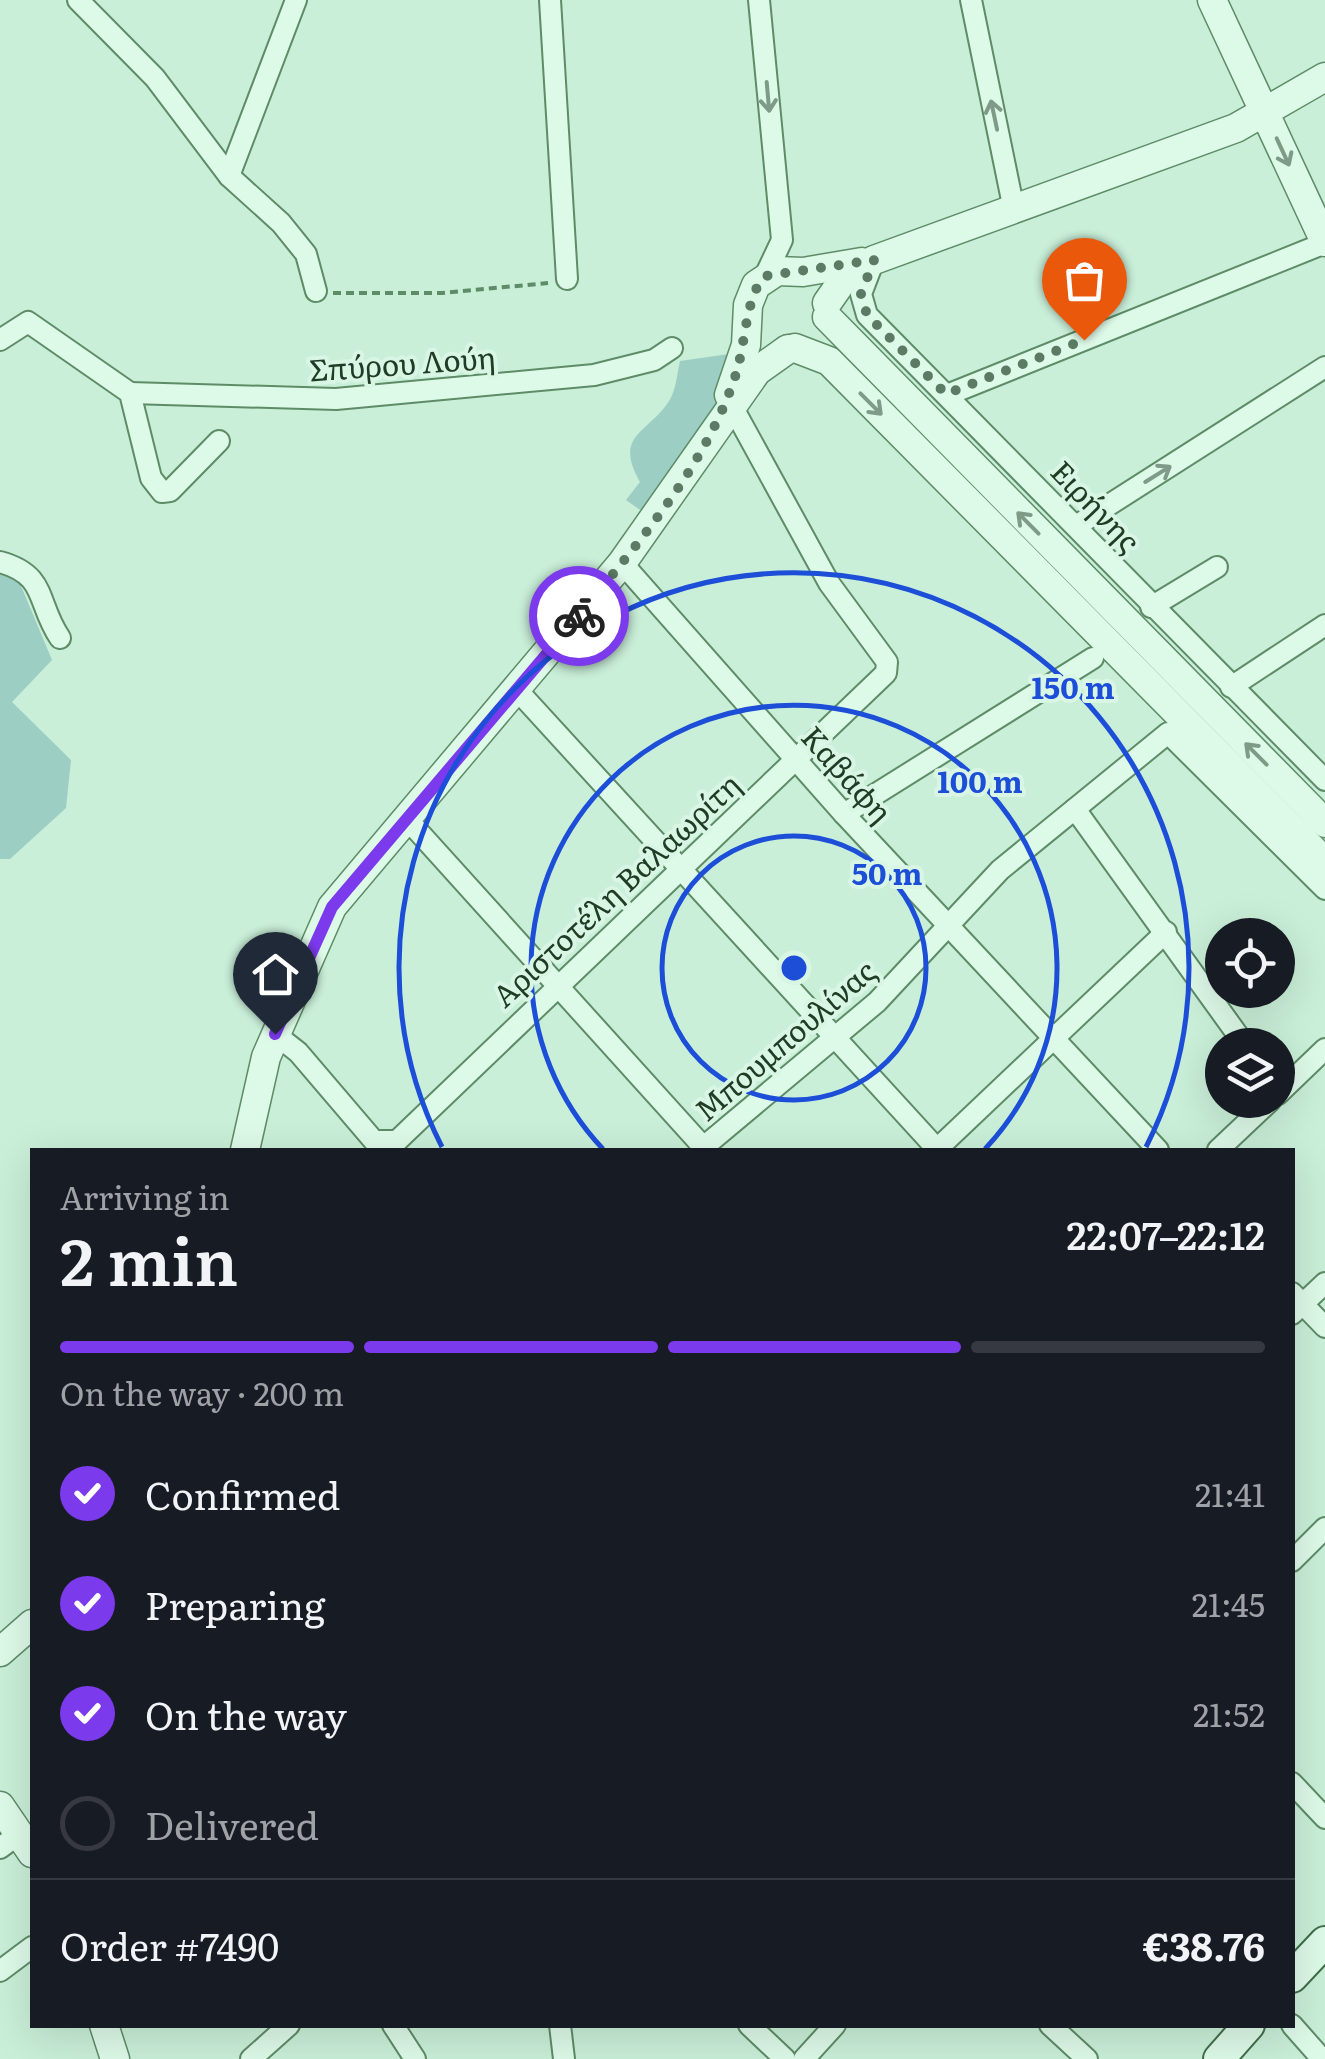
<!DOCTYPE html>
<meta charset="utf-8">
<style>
body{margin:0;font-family:Literata,serif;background:#242831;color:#f1f3f6;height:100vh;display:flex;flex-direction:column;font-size:38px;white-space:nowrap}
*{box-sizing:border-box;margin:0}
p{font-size:32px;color:#9ea1a6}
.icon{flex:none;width:55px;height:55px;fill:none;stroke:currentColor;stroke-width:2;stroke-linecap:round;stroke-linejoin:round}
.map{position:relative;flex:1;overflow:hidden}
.panel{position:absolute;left:30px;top:1148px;width:1265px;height:880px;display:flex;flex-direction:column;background:#171b24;border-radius:0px;box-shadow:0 10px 40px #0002}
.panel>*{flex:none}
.buttons{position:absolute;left:1205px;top:918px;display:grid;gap:20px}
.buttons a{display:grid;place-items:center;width:90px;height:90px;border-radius:50%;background:#171b24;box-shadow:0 10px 40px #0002;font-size:50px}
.pin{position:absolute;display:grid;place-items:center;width:85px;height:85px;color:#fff;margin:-102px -42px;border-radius:50% 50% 50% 0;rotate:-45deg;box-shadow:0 0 10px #0007}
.pin .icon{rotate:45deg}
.courier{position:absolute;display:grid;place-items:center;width:100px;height:100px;margin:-50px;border:8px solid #7c3aed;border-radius:50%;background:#fff;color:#222;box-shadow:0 2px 12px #0007}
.summary em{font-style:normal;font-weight:600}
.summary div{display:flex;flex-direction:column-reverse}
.summary{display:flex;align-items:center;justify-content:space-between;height:170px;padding:0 30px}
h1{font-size:65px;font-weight:600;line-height:75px}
.bar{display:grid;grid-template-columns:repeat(4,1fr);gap:15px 10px;align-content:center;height:120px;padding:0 30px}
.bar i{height:12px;border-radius:8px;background:#363941}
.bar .current{background:#7c3aed}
.bar p{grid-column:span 4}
.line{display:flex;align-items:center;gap:25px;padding:0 30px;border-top:2px solid #363941}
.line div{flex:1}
ol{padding:0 30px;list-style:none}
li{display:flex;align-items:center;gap:30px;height:110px}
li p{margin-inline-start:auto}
li .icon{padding:10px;border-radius:50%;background:#7c3aed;color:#fff;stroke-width:4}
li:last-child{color:#9ea1a6}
li i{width:55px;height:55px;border:5px solid #363941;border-radius:50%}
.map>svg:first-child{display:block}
</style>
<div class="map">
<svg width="1325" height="2059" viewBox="0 0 1325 2059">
<rect width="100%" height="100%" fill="#c9efd8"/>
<g fill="#9ccec4">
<path d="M 729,354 L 757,354 L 643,512 L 626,500 L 640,482 C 613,434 648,434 669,401 C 676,390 677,374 680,361 Z"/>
<polygon points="0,574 19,581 52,660 12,702 71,760 66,808 10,859 0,859"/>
</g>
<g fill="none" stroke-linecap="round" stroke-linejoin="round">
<defs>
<g id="minor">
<polyline points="78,0 155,78 229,176 281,223 306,254 316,291"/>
<polyline points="550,0 567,279"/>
<polyline points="759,0 782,240 765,276"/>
<polyline points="971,0 1014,210"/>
<polyline points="229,176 296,0"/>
<polyline points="874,260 861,294 867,315 1325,780"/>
<polyline points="0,340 28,322 130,393 151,478 162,492 170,491 219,441"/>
<polyline points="130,393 336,399 594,375 654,360 672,348"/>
<polyline points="947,395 1325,243"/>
<polyline points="1076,526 1325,367"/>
<path d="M 0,562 C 48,575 36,603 60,638"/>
<polyline points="622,563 844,814 1158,1150"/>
<polyline points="1151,607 1217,567"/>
<polyline points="1231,687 1325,625"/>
<polyline points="518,691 937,1149"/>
<polyline points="1075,809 1245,1045"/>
<polyline points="844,814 1093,658"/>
<polyline points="407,819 706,1150"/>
<polyline points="275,1034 298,1052 374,1141 397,1141 886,673 887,662 829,583 732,406"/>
<polyline points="1278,1094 1325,1049"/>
<polyline points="700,1150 877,1002 1000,870 1168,733 1325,889"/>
<polyline points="936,1150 1166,932"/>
<polyline points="1218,1150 1271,1100"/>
<polyline points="1292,1293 1325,1327"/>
<polyline points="1292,1314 1325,1283"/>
<polyline points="1292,1561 1325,1528"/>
<polyline points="1292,1783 1325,1818"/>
<polyline points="0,1848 19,1834"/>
<polyline points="0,1971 32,1947"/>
<polyline points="393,2025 415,2059"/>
<polyline points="560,2025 564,2059"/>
<polyline points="749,2025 785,2059"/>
<polyline points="1050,2025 1087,2059"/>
<polyline points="1292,2025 1322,2059"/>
<polyline points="251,2059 289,2025"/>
<polyline points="804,2059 835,2025"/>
</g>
<g id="tertiary">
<polyline points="1212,0 1325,242"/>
<polyline points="827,303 841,283 874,260 1236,128 1325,77"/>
<polyline points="827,317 1325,823"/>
<polyline points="795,348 829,361 1325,862"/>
<polyline points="729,395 746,345 748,305 756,285 777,271 803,272 862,262"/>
<polyline points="245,1150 266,1057 332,907 622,563 757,371 788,349"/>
<polyline points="0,1652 32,1624"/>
<polyline points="0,1806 32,1853"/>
<polyline points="104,2025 115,2059"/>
</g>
<g id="secondary">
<polyline points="1292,1977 1325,1942"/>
<polyline points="1219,2059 1249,2025"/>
</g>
</defs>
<use href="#minor" stroke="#5d8c67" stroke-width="24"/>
<use href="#tertiary" stroke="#5d8c67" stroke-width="31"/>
<use href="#secondary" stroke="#406e49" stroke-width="34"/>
<polyline stroke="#5d8c67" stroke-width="4" stroke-dasharray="8 5" stroke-linecap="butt" points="333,293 442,293 548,283"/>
<use href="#minor" stroke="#ddf9e8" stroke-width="20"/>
<use href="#tertiary" stroke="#ddf9e8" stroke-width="28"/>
<use href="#secondary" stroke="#ddf9e8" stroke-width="30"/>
</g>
<defs><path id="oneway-shaft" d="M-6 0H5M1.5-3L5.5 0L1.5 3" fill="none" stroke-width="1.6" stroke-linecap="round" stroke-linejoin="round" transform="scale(2.5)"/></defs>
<g stroke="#7f9a86">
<use href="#oneway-shaft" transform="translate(768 97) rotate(85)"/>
<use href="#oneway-shaft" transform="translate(994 115) rotate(-102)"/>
<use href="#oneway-shaft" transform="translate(1283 152) rotate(65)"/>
<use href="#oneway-shaft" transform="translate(871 404) rotate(45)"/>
<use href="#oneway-shaft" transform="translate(1158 474) rotate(-32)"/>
<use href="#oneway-shaft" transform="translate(1028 523) rotate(-135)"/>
<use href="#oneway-shaft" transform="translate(1256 754) rotate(-135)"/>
</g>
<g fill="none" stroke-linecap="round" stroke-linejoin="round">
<path stroke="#5c7b64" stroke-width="10" stroke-dasharray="0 18" d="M 579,616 C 639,541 704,469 735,377 C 746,345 745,296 765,276 L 874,260 L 861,294 L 867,315 L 946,394 L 1084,340"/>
<polyline stroke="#7c3aed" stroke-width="12" points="275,1034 332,907 579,616"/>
</g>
<g fill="none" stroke="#1d4ed8" stroke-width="5">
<circle cx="794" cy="968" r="132"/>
<path d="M603 1149A263 263 0 1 1 985 1149"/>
<path d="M442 1147A395 395 0 1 1 1146 1147"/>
</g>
<g text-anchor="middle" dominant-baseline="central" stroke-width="8" stroke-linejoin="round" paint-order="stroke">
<g font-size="30" fill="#213c25" stroke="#d9f6e5">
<text transform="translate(402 362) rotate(-4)">Σπύρου Λούη</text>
<text transform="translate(1097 505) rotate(46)">Ειρήνης</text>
<text transform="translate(848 773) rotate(48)">Καβάφη</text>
<text transform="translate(615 889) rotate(-43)">Αριστοτέλη Βαλαωρίτη</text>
<text transform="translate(784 1039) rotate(-41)">Μπουμπουλίνας</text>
</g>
</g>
<circle cx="794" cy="968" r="15" fill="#1d4ed8" stroke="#d9f6e5" stroke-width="5"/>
<g font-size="30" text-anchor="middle" font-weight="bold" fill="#1d4ed8" stroke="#d9f6e5" stroke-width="8" stroke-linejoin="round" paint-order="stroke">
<text x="1073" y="699">150 m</text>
<text x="980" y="793">100 m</text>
<text x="887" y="885">50 m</text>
</g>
</svg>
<div class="buttons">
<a><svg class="icon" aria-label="locate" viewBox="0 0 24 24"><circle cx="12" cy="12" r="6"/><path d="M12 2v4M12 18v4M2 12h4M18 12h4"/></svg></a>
<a><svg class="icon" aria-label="layers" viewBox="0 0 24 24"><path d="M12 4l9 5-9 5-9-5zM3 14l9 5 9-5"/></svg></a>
</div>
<div class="pin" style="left:1084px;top:340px;background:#ea580c"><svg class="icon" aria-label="bag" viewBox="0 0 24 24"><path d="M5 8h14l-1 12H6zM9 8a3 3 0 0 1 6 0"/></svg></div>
<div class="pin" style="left:275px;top:1034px;background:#1f2937"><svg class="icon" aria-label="home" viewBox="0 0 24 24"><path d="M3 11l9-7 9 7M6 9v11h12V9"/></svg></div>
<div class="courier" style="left:579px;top:616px"><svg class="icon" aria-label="bike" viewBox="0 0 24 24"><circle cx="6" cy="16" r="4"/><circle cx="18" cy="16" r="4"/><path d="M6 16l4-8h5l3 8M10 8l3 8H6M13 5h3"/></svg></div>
<section class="panel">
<div class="summary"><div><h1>2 min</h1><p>Arriving in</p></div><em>22:07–22:12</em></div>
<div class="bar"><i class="current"></i><i class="current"></i><i class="current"></i><i></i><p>On the way · 200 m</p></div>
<ol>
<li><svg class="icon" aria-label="check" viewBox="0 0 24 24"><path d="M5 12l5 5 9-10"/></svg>Confirmed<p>21:41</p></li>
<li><svg class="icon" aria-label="check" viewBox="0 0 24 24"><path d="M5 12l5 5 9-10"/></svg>Preparing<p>21:45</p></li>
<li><svg class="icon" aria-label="check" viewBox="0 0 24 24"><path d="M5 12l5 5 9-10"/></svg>On the way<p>21:52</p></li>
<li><i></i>Delivered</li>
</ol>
<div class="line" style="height:130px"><div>Order #7490</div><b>€38.76</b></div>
</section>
</div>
